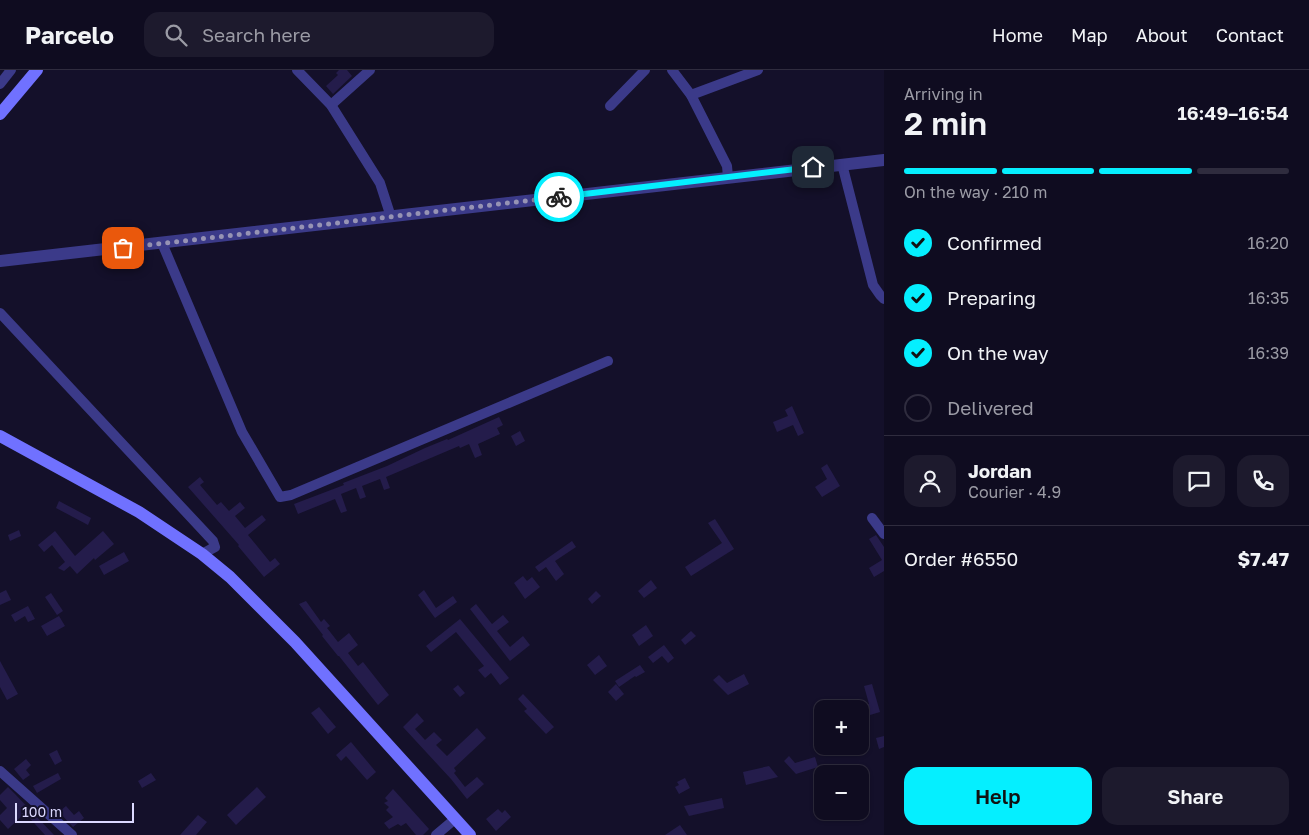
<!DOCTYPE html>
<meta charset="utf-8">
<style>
body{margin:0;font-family:"Golos Text",sans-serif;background:#1d1a2d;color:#f1f3f6;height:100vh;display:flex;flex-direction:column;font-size:19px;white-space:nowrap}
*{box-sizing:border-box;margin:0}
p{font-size:16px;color:#9b9ba5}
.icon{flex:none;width:28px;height:28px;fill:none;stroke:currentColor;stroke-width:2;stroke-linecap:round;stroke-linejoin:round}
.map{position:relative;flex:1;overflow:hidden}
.drawer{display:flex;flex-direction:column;background:#0f0c20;width:425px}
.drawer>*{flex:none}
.controls{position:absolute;left:814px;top:630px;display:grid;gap:10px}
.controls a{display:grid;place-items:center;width:55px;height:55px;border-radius:10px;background:#0f0c20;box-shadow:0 1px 4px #0004,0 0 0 1px #2f2c3e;font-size:25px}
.scale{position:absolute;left:15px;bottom:12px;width:119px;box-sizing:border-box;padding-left:5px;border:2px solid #dcd9ff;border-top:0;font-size:14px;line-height:18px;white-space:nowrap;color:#dcd9ff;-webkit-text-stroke:4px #14102a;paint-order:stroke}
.pin{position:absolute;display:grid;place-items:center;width:42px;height:42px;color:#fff;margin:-21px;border-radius:10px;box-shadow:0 2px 8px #0006}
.courier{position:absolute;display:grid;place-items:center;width:50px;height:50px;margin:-25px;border:4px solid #05efff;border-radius:50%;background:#fff;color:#222;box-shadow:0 1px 6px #0007}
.overview em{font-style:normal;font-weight:600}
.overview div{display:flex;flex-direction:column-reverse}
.overview{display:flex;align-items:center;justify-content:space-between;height:85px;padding:0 20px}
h1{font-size:32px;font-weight:600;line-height:38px}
.bar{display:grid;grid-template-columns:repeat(4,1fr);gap:8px 5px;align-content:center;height:60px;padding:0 20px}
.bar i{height:6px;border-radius:4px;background:#2f2c3e}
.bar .selected{background:#05efff}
.bar p{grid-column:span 4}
.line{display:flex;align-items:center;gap:12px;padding:0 20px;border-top:1px solid #2f2c3e}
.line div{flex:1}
.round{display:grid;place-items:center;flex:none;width:52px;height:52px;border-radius:15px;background:#1d1a2d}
ol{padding:0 20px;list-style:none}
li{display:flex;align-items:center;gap:15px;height:55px}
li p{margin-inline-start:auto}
li .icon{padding:5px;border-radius:50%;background:#05efff;color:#111;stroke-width:4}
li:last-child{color:#9b9ba5}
li i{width:28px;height:28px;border:2px solid #2f2c3e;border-radius:50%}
.button{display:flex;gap:10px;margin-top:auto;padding:10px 20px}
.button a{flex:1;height:58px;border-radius:15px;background:#05efff;color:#111;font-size:20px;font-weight:600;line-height:58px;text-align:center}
.button a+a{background:#1d1a2d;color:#f1f3f6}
header{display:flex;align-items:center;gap:30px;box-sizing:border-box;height:70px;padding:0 25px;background:#0f0c20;border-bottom:1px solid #2f2c3e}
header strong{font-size:24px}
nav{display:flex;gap:28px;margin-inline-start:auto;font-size:18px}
.search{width:350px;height:45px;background:#1d1a2d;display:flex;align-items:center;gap:12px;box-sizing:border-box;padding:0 18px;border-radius:15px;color:#9b9ba5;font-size:19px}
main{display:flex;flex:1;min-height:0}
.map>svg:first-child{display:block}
</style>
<header>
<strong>Parcelo</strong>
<div class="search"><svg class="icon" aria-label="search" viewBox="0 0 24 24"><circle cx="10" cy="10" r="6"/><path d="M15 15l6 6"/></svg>Search here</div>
<nav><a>Home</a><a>Map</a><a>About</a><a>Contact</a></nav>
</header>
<main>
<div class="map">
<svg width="884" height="765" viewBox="0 0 884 765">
<rect width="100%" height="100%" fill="#14102a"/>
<g fill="#241c4b">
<polygon points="339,0 347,0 352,6 333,24 326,16 338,5 336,3"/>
<polygon points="792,336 804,363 798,366 793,355 777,362 773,352 788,346 785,340"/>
<polygon points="499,347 503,355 497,358 500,364 478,374 482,385 475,388 469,374 460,378 459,376 386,407 390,418 384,420 380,409 362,416 366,427 360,429 356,418 341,424 347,441 341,443 335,429 298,444 294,434 344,415 343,413 387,396 425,378 447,369 448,370"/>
<polygon points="520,361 525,371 516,376 511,366"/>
<polygon points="827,394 840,416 822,427 815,417 827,409 821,398"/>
<polygon points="200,407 204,412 200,415 217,435 221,432 229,441 240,432 245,438 235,446 245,458 262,445 266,450 248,465 270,492 275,488 280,494 264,507 238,476 239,475 188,417"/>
<polygon points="59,431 91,448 88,455 56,438"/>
<polygon points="715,449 734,479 691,506 685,497 722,473 708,453"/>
<polygon points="19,460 21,466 10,471 8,465"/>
<polygon points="55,461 75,486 103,461 114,474 95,490 94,488 77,504 70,496 64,501 58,498 65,492 52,475 44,482 38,475"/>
<polygon points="876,465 884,477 884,501 874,507 869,498 882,490 869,469"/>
<polygon points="572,471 576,477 555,491 564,504 556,511 546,497 539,502 535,497"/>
<polygon points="124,482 129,491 104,505 99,496"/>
<polygon points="523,506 527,511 532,507 540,517 525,529 514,513"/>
<polygon points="651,510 657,518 644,528 638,521"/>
<polygon points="6,520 11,530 0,535 0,523"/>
<polygon points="424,520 436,538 453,526 457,532 435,548 418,525"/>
<polygon points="596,521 601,526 592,534 588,529"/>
<polygon points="51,523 63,541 57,545 45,527"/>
<polygon points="306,531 321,552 324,549 330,556 327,558 338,572 349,563 358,575 348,583 358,596 363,592 389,625 378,635 339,586 338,586 322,566 323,565 299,534"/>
<polygon points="476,534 492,554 503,545 509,552 497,561 510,577 523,566 530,575 510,591 470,539"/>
<polygon points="28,536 35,549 28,552 25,546 15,552 11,545"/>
<polygon points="59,546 65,556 47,566 41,556"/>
<polygon points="460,549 509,608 500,615 491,603 485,608 478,600 484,596 456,562 431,582 426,576"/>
<polygon points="646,555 653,566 639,576 632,565"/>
<polygon points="691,561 696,566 685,575 681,570"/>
<polygon points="664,575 674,588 668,593 662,586 653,593 648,587"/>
<polygon points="599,585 607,596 595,605 587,595"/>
<polygon points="0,591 18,624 7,630 0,617"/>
<polygon points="640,595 645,602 636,607 635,606 619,617 615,611"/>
<polygon points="744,604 749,614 728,625 713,610 719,605 727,613"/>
<polygon points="616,614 624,624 616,631 608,622"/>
<polygon points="872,614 880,642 860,648 860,637 869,634 864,616"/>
<polygon points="458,615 465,623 460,627 453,619"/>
<polygon points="523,624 554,657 546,664 524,641 527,639 518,629"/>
<polygon points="319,637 336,657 328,664 311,643"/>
<polygon points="417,643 424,651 415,659 425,670 434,662 442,670 436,675 447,686 477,658 486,668 454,698 456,701 454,703 465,717 477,707 484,714 467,729 451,709 403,657"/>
<polygon points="884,666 884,677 879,679 876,668"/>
<polygon points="351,672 376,702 367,710 346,686 341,691 336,685"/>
<polygon points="57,680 62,691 55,695 49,684"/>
<polygon points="789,686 795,693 815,687 818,697 796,704 784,691"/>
<polygon points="26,689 31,695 26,700 30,705 23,710 14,699"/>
<polygon points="769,696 778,707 746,715 743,702"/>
<polygon points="58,703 61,709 37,723 33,716"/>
<polygon points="151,703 156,710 142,718 138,711"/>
<polygon points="685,708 690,718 679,724 675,717 679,715 677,712"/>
<polygon points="8,717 15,724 54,765 45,765 25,743 8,759 0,750 0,745 7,738 0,730 0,725"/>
<polygon points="257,717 266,727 236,755 227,745"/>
<polygon points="393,719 429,759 423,765 416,765 406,753 401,756 398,754 389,759 384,753 393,747 386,740 389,737 384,733 388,731 385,728"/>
<polygon points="722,728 724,738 689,746 684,736"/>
<polygon points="66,736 74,745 79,741 84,748 73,757 59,742"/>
<polygon points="498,739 502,743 505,740 511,747 496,761 486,749"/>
<polygon points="198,745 207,752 196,765 180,765"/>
<polygon points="680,755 687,765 665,765"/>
</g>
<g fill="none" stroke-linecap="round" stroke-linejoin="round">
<g stroke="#3b3a89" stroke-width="10">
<polyline points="297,0 331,35 380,113 391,147"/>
<polyline points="672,0 691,25 727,96 728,107"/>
<polyline points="0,14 11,0"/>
<polyline points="691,25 758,0"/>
<polyline points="331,35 370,0"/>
<polyline points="610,36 645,0"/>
<polyline points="842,94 873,215 880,225 884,229"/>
<polyline points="162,173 242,362 280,427 291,425 608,291"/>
<polyline points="0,243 213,471 215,477 202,484"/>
<polyline points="872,448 884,464"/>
<polyline points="0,701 72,765"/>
<polyline points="436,765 455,749"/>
</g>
<polyline stroke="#3b3a89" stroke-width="12" points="0,191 884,90"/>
<g stroke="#7071ff" stroke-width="12">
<polyline points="0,44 37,0"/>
<polyline points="0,366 139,442 202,484 230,507 295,572 470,765"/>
</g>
</g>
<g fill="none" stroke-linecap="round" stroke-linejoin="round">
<polyline stroke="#9693b4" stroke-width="5" stroke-dasharray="0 9" points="123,178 559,127"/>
<polyline stroke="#05efff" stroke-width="6" points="559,127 813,97"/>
</g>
</svg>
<div class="controls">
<a>+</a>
<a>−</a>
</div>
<div class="scale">100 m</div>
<div class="pin" style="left:123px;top:178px;background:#ea580c"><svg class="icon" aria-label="bag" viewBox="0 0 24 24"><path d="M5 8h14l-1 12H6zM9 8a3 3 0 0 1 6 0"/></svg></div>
<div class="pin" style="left:813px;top:97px;background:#1f2937"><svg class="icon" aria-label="home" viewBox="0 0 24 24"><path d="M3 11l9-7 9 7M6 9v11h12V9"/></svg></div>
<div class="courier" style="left:559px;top:127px"><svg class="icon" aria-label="bike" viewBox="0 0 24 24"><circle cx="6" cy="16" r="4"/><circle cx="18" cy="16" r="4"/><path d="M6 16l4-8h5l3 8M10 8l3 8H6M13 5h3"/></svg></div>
</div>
<section class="drawer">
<div class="overview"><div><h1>2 min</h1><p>Arriving in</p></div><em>16:49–16:54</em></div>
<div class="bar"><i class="selected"></i><i class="selected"></i><i class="selected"></i><i></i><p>On the way · 210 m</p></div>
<ol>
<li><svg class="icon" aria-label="check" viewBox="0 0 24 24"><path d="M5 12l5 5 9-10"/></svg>Confirmed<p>16:20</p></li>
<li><svg class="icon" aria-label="check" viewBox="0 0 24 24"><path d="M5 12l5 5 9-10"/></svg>Preparing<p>16:35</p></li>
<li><svg class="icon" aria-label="check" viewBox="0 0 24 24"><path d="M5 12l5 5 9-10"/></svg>On the way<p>16:39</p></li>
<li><i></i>Delivered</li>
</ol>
<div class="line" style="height:90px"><a class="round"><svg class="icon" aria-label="person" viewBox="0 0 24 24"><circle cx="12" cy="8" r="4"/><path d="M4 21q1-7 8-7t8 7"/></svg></a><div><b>Jordan</b><p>Courier · 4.9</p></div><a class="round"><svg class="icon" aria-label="chat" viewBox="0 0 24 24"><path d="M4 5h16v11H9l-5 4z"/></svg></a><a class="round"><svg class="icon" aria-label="phone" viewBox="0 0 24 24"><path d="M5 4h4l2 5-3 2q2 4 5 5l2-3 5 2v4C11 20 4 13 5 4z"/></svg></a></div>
<div class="line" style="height:65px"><div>Order #6550</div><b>$7.47</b></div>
<div class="button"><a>Help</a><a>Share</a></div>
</section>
</main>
